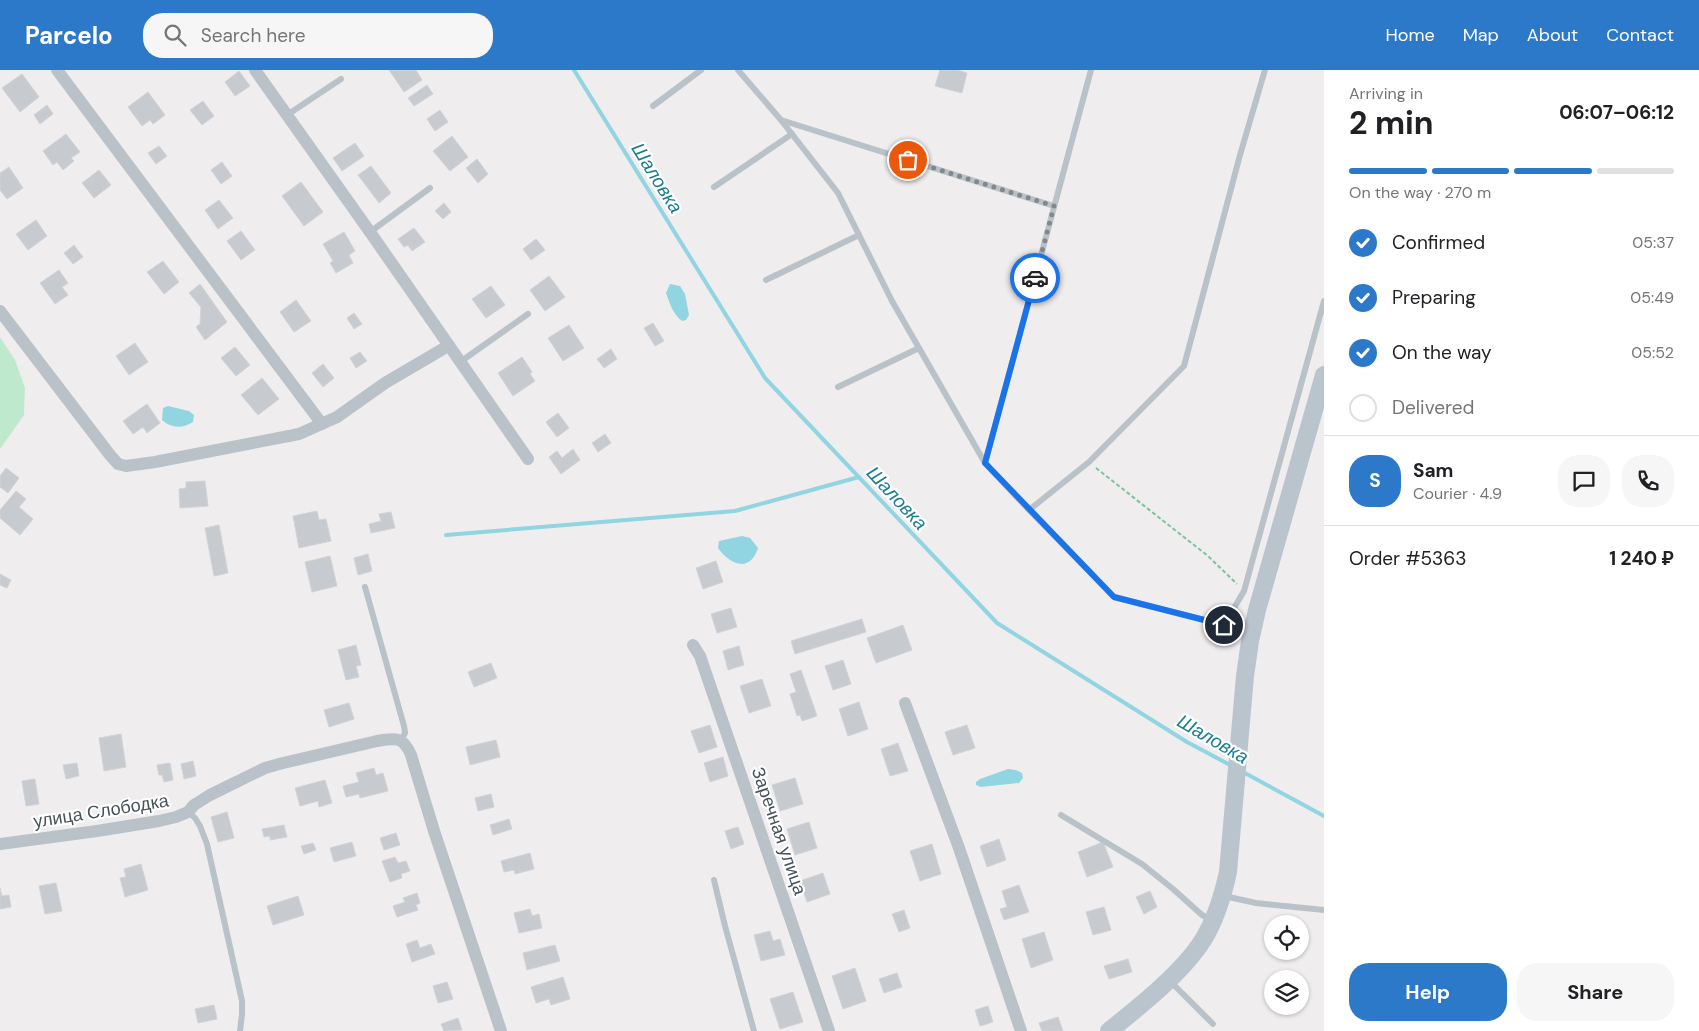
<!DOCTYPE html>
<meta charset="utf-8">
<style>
body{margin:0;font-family:"DM Sans",sans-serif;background:#f6f6f6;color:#202124;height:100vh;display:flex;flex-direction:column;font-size:19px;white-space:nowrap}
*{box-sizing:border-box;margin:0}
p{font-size:16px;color:#757577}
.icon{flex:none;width:28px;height:28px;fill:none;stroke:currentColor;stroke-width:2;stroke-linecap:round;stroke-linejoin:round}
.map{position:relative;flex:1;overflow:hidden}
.drawer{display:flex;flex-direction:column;background:#fff;width:375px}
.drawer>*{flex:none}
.fabs{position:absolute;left:1264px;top:845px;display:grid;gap:10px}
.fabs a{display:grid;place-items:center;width:45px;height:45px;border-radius:50%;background:#fff;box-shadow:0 1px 4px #0004;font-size:25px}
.pin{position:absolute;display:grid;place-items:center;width:42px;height:42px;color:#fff;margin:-21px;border:2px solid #fff;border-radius:50%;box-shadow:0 1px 5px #0007}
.courier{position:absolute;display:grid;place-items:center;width:50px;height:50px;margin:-25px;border:4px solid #1a73e8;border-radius:50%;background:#fff;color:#222;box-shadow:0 1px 6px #0007}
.summary em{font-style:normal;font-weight:700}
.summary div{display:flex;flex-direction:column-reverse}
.summary{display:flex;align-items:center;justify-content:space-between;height:85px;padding:0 25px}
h1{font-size:32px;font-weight:700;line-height:38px}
.bar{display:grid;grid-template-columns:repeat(4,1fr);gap:8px 5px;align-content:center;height:60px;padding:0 25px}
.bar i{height:6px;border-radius:4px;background:#e0e0e0}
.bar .selected{background:#2c79ca}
.bar p{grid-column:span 4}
.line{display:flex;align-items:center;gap:12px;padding:0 25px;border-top:1px solid #e0e0e0}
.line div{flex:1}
.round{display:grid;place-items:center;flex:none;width:52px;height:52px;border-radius:20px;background:#f6f6f6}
ol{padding:0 25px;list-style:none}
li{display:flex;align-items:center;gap:15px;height:55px}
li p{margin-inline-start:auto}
li .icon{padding:5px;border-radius:50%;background:#2c79ca;color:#fff;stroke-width:4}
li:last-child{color:#757577}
li i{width:28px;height:28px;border:2px solid #e0e0e0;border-radius:50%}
.cta{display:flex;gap:10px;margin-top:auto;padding:10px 25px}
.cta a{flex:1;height:58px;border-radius:20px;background:#2c79ca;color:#fff;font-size:20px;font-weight:700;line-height:58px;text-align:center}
.cta a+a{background:#f6f6f6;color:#202124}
header{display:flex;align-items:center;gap:30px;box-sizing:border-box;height:70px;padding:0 25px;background:#2c79ca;color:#fff}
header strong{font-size:24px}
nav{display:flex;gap:28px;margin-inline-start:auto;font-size:18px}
.search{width:350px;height:45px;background:#f6f6f6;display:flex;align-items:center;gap:12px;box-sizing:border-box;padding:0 18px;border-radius:20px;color:#757577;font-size:19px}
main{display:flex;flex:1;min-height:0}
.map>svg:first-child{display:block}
</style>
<header>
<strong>Parcelo</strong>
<div class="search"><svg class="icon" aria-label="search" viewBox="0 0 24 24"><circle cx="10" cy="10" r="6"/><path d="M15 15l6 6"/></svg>Search here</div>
<nav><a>Home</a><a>Map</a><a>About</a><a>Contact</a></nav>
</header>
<main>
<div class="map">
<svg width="1324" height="961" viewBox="0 0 1324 961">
<rect width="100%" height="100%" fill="#efeded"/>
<polygon fill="#bfe9cd" points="0,267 15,290 25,318 24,345 0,379"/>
<g fill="#90d5e1">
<path d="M 670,214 L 680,216 L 685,224 L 689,245 L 686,250 L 682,251 C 673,244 670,234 666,223 Z"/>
<path d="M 168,336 L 189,341 L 194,345 L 193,352 C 182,359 171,358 162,350 L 163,338 Z"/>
<path d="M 742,466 L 750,468 L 758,478 C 750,503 730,495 718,478 L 719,471 Z"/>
<polygon points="1008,699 1016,700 1022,703 1023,708 1019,713 981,717 976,715 976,712 980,709"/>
</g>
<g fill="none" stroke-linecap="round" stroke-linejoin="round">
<g stroke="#90d5e1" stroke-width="4">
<polyline points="574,0 765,308 997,553 1187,672 1232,696"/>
<polyline points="446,465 735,441 859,407"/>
<polyline points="1243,702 1324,746"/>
</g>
</g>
<g fill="#c7cacf" stroke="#d1d3d8">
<polygon points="389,0 416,0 422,10 404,22"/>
<polygon points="940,0 957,0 967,3 962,23 935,16"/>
<polygon points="239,1 250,16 235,26 225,12"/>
<polygon points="22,4 39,27 20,42 2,18"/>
<polygon points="427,15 433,24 414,36 408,28"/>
<polygon points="148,22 165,45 153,54 150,50 142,56 128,37"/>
<polygon points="203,31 214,46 202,55 190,40"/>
<polygon points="47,35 53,44 40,54 34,45"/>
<polygon points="440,40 448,52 435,61 427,49"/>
<polygon points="66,64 80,82 71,88 74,91 63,100 57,92 53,95 43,81"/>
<polygon points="452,66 468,87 450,101 433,81"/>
<polygon points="355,73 364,86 342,101 333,88"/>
<polygon points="159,76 167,86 156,94 148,83"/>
<polygon points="477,89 488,104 478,113 466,98"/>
<polygon points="222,92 232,106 221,114 211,100"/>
<polygon points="371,96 391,123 379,133 358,105"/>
<polygon points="9,97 23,118 7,129 0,120 0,103"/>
<polygon points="99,100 111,115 94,128 82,113"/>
<polygon points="301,112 323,142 304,156 282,126"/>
<polygon points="219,130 233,148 218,159 205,140"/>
<polygon points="444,133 451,142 443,149 435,141"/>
<polygon points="36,150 47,166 28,180 16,164"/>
<polygon points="414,158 425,172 412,181 408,175 404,177 398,169"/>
<polygon points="241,161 255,180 241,190 227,171"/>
<polygon points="344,162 355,181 349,185 353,193 336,203 330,193 333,191 323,174"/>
<polygon points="536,169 545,180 531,190 523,179"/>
<polygon points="74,175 83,187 73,194 64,183"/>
<polygon points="163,191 179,212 164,224 147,202"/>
<polygon points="59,200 68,213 62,217 68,225 55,234 40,213"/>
<polygon points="549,206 565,227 545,241 530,220"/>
<polygon points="200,214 227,252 205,270 196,257 200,254 201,237 189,223"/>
<polygon points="491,216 505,235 486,248 472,229"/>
<polygon points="296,230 311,251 294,262 280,242"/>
<polygon points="354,243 362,254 354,259 347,248"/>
<polygon points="653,253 664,271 655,276 644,258"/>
<polygon points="569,255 584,278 563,291 548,268"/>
<polygon points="135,273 148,292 129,305 116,286"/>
<polygon points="235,277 250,295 236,306 221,288"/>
<polygon points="611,279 617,289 604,298 597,289"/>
<polygon points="360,282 367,291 356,298 350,288"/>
<polygon points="522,287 532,302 530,304 535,311 513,326 498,303"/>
<polygon points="323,294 334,308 323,317 312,303"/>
<polygon points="262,308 279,329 258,345 241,325"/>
<polygon points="147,334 160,353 147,363 143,357 133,364 123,351"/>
<polygon points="558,343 569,358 557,367 546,352"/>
<polygon points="605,364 611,373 598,382 592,373"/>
<polygon points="573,379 580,390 561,404 549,387 557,381 562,388"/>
<polygon points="6,398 19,408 8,423 0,417 0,406"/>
<polygon points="205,411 208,436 180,438 179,419 186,418 186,412"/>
<polygon points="16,421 26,429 19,437 33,449 20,465 0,448 0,440"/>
<polygon points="317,441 319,450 326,449 331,471 299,478 293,446"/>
<polygon points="391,442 395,458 371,463 369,454 381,451 379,444"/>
<polygon points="219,455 228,503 214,506 205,458"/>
<polygon points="368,484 372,501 358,505 354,488"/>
<polygon points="330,486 337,516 312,522 305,492"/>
<polygon points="716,491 723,512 703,519 696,498"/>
<polygon points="0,504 11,510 7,518 0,515"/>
<polygon points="731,538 737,557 717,563 711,544"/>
<polygon points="862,549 866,562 795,584 791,571"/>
<polygon points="903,555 912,580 876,593 867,568"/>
<polygon points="356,575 361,595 356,596 359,607 346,610 338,580"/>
<polygon points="739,576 744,595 728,600 723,581"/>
<polygon points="843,590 851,614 833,620 825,596"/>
<polygon points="491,593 497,608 474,617 468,602"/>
<polygon points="801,600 817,646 802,651 800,645 797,646 790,624 796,622 790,604"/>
<polygon points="762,609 771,636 749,643 740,616"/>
<polygon points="859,632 868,659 848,666 839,639"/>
<polygon points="349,633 354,649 329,657 324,640"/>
<polygon points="710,655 717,677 699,683 691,661"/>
<polygon points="967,655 975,678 953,685 945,662"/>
<polygon points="121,664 126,697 104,701 99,668"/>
<polygon points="496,670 500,687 470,695 466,677"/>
<polygon points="898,673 908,701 890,706 881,679"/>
<polygon points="723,687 728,706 710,712 704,693"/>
<polygon points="193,691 196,706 184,709 181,694"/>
<polygon points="77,693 79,706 66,709 63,695"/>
<polygon points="170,693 173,710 164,712 162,705 159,705 157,695"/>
<polygon points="374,698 376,705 383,703 388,721 360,728 359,724 346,727 343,716 359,712 356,703"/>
<polygon points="795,708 803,734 780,741 772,715"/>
<polygon points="35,709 39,734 26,736 22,711"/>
<polygon points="325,710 332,733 319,737 318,731 300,736 295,718"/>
<polygon points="491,724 494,737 478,741 475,728"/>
<polygon points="227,742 234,768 218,772 211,747"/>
<polygon points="509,749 512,759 493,765 490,755"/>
<polygon points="809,752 817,778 795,785 787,759"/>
<polygon points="284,755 287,767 270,770 270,766 264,767 262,759"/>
<polygon points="738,757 744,774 731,779 725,761"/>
<polygon points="396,763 400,775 384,780 380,768"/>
<polygon points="999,769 1006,790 987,797 980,776"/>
<polygon points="352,772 356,786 334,792 330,778"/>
<polygon points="1103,772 1113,797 1087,807 1078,782"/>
<polygon points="313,773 316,780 304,784 301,776"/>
<polygon points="932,774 941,804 920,811 910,781"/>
<polygon points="530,783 534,799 515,804 514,800 504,802 501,791"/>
<polygon points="395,787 398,793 406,791 410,801 401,804 402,808 390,812 382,791"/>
<polygon points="141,794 148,820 125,827 120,808 126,807 124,799"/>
<polygon points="823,803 830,824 807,832 800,811"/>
<polygon points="56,813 62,841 45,844 39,816"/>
<polygon points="1019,815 1029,842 1004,850 1000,839 1007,837 1002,821"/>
<polygon points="0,818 2,826 9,825 11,837 0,839"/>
<polygon points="1150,821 1157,837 1144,844 1136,827"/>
<polygon points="417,823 420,833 416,835 418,840 397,847 393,836 405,832 403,828"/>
<polygon points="298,826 304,845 273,855 267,836"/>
<polygon points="1104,837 1111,860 1093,865 1086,842"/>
<polygon points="530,839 532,846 539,844 542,858 519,863 514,843"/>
<polygon points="904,840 910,858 899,862 892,844"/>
<polygon points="770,861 773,871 780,869 785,885 761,891 754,865"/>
<polygon points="1044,862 1053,890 1031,898 1022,869"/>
<polygon points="417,870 420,878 431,874 435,884 412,892 406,874"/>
<polygon points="555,875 560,891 527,900 523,883"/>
<polygon points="1128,889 1132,902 1109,909 1104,896"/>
<polygon points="855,898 866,931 843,939 832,906"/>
<polygon points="897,903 902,917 884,923 879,909"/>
<polygon points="563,907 570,929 551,935 549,929 536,933 531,917"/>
<polygon points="447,912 453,929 438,933 433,916"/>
<polygon points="793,922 803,952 780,959 770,929"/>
<polygon points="214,935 217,949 198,953 195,939"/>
<polygon points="988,936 993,952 980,956 975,940"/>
<polygon points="1058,947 1063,961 1042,961 1039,953"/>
<polygon points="458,948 462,960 444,961 441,954"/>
</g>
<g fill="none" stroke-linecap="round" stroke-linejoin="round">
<polyline stroke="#7bc39b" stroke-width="2" stroke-dasharray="4 2.5" stroke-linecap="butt" points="1096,398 1208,486 1237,514"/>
<g stroke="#b9c2c8" stroke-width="6">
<polyline points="738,0 781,50 838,123 892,231 985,393"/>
<polyline points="1091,0 985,393 1029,440 1089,392 1184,296 1240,85 1265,0"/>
<polyline points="653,36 701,0"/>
<polyline points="287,45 341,9"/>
<polyline points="781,50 1054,136"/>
<polyline points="714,117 792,64"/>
<polyline points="370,162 430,118"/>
<polyline points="766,210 859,165"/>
<polyline points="460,292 528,244"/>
<polyline points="838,317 919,278"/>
<polyline points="1029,440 1114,527 1224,555 1244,521 1324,231"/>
<polyline points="365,517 404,656 405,663 401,670"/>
<polyline points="188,742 195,748 200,756 207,774 242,931 242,944 240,961"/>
<polyline points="1061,745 1142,794 1173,819 1202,845 1212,850"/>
<polyline points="714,810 725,856 754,961"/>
<polyline points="1224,826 1256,833 1324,840"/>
<polyline points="1169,910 1213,954"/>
</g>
<g stroke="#b9c2c8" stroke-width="12">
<polyline points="57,0 322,354"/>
<polyline points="255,0 370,162 528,389"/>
<polyline points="0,241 110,385 118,394 126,396 155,392 299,364 337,347 385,313 448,276"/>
<polyline points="693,575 700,586 829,961"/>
<polyline points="905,633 959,778 1021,961"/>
<path d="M 0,774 L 97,761 L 159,751 L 176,747 L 188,742 L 194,735 L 210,725 L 265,698 L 283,693 L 377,671 C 395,668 403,666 411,685 L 434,761 L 501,961"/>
</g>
<path stroke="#bac4cd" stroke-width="18" d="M 1109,961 C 1139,937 1183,902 1203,870 C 1216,849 1223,825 1228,802 L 1245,606 L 1250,571 L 1257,540 L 1324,305"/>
</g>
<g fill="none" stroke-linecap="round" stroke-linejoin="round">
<polyline stroke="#82888c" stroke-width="5" stroke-dasharray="0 9" points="908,90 1054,136 1035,208"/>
<polyline stroke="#1a73e8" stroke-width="6" points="1035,208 985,393 1114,527 1224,555"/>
</g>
<g text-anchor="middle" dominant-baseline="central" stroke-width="4.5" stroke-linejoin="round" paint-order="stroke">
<g font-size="18" fill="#475158" stroke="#fff">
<text transform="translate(101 741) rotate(-9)">улица Слободка</text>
<text transform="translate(779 761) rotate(71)">Заречная улица</text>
</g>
<g font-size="19" font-style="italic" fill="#1a7e90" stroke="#fff">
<text transform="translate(657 108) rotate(58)">Шаловка</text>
<text transform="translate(897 428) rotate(47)">Шаловка</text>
<text transform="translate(1213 669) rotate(30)">Шаловка</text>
</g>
</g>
</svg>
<div class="fabs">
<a><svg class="icon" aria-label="locate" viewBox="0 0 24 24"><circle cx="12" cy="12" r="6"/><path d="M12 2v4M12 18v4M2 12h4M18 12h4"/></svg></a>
<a><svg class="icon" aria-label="layers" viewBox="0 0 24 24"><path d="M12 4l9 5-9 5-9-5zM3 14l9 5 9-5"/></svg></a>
</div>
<div class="pin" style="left:908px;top:90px;background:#ea580c"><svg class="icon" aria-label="bag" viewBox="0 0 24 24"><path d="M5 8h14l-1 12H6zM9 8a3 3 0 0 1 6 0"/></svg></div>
<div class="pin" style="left:1224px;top:555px;background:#1f2937"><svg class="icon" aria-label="home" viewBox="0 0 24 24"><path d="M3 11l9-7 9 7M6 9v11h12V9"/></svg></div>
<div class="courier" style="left:1035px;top:208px"><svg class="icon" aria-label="car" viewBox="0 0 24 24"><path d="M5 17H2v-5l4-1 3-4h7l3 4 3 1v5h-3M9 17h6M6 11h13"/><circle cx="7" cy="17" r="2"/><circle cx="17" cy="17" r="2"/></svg></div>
</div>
<section class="drawer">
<div class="summary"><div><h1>2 min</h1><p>Arriving in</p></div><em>06:07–06:12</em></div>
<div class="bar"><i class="selected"></i><i class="selected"></i><i class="selected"></i><i></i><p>On the way · 270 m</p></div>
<ol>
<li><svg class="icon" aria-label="check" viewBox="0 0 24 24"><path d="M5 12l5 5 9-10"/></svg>Confirmed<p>05:37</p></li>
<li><svg class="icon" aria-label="check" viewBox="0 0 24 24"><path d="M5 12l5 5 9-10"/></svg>Preparing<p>05:49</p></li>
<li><svg class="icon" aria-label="check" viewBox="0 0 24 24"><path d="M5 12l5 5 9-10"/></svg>On the way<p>05:52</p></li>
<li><i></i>Delivered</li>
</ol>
<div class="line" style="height:90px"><b class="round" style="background:#2c79ca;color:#fff">S</b><div><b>Sam</b><p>Courier · 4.9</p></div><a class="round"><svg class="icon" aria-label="chat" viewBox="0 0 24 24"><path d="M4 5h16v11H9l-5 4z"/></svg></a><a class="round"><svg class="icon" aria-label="phone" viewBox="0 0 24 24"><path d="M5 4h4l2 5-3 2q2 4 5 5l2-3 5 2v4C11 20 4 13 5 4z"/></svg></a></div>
<div class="line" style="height:65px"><div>Order #5363</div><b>1 240 ₽</b></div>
<div class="cta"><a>Help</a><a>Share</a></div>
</section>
</main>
